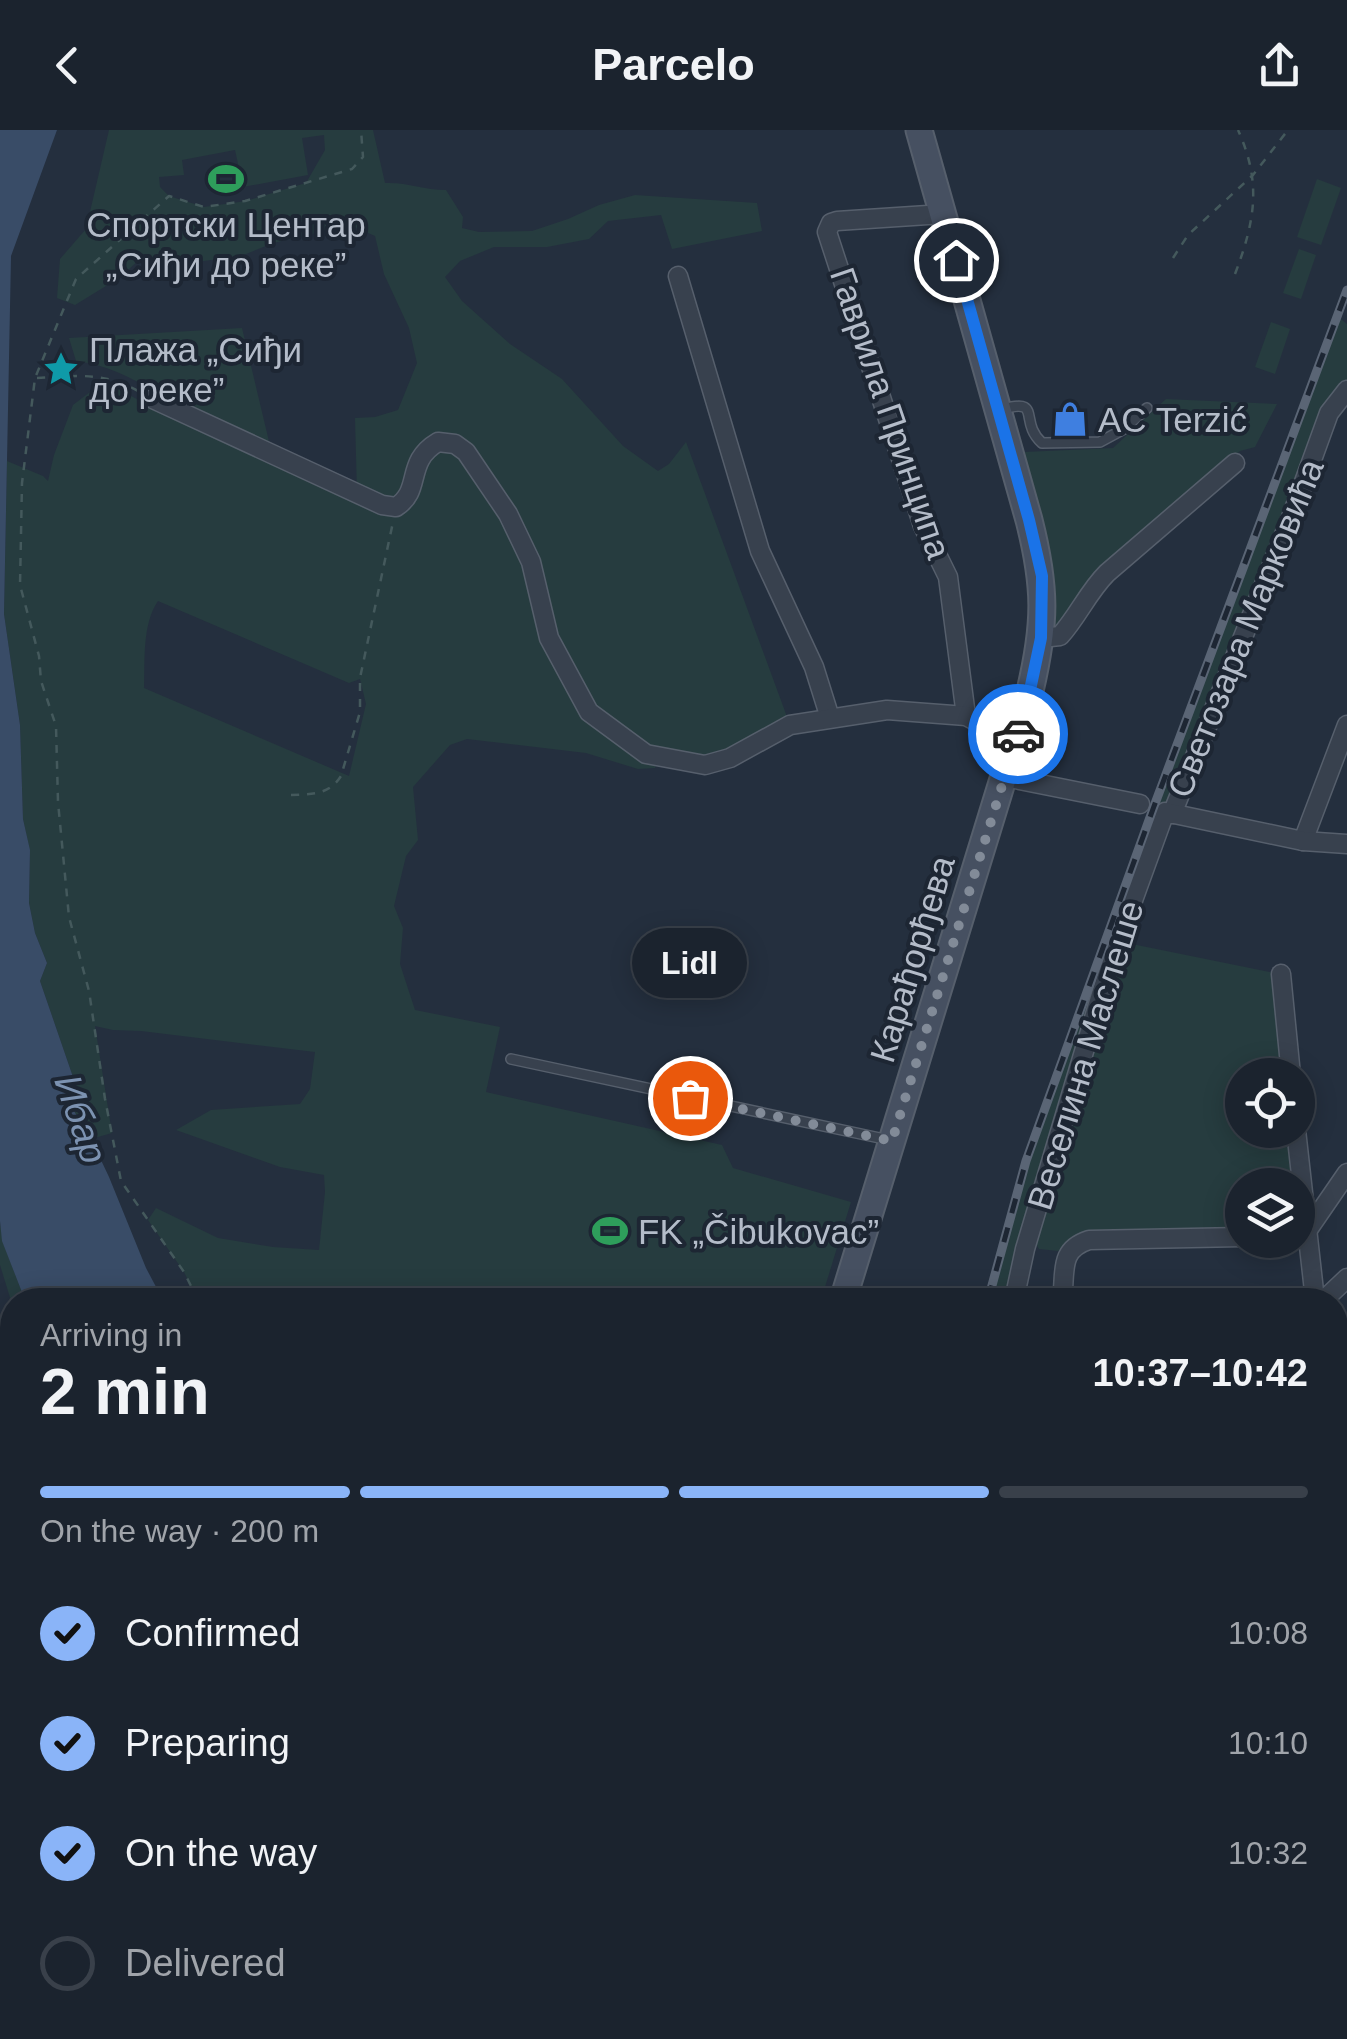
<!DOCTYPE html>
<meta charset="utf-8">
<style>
body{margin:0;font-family:Arial,sans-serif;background:#242b36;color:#f1f3f6;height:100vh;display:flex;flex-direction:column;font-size:38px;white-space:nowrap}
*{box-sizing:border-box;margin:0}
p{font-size:32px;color:#a0a4aa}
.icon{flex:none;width:55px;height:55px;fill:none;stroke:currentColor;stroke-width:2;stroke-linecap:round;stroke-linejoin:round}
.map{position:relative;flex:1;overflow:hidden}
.drawer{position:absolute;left:0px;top:1158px;width:1348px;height:752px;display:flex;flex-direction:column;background:#1b232e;border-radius:40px 40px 0 0;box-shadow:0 5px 25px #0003,0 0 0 2px #39404a}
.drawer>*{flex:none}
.controls{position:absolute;left:1225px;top:928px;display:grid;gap:20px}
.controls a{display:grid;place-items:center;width:90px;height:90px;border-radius:50%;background:#1b232e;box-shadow:0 5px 25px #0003,0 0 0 2px #39404a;font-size:50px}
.pin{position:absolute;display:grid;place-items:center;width:85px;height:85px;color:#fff;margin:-42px;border:5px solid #fff;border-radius:50%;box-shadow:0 2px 10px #0007}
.courier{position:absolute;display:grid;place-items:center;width:100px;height:100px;margin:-50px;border:8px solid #1a73e8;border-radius:50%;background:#fff;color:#222;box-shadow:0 2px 12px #0007}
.bubble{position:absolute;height:70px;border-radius:35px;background:#1b232e;box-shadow:0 5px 25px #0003,0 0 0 2px #39404a;font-size:32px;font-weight:800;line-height:70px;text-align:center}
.head em{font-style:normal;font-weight:800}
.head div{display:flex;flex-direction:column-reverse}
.head{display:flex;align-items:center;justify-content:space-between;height:170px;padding:0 40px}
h1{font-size:65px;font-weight:800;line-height:75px}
.bar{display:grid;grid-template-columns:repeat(4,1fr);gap:15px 10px;align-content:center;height:120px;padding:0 40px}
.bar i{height:12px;border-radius:8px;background:#39404a}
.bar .current{background:#8ab4f8}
.bar p{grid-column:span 4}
ol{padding:0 40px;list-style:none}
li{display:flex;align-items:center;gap:30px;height:110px}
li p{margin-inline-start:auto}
li .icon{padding:10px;border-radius:50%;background:#8ab4f8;color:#111;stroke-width:4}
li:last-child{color:#a0a4aa}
li i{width:55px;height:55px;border:5px solid #39404a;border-radius:50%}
header{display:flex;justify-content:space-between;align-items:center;height:130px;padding:0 40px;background:#1b232e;font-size:45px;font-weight:800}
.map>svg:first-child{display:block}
</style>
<header><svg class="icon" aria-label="back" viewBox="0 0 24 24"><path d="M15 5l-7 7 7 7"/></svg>Parcelo<svg class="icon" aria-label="share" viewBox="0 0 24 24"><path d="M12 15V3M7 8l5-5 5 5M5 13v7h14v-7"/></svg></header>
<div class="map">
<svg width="1347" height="1909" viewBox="0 0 1347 1909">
<rect width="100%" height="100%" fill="#242f3e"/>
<g fill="#263c3f" fill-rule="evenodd">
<path d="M 109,0 L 373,0 L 385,53 C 407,52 423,60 446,60 L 463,87 L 462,98 L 479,102 L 532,101 L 568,89 L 599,75 L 635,65 L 757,73 L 762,101 L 672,119 L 661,85 L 608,91 L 589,109 L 547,117 L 494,117 L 460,131 L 445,147 L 462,171 L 510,214 L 562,249 L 623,316 L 658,341 L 669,334 L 686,312 L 790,595 L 730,628 L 658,626 L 655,638 L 638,639 L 586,623 L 467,609 L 450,615 L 413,657 L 418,710 L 406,726 L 394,776 L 403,798 L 400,834 L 415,880 L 500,897 L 486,962 L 722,1015 L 733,1038 L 851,1072 L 821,1170 L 198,1170 L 184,1142 L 148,1090 L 156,1078 L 218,1108 L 273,1117 L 319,1120 L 325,1062 L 324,1045 L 280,1037 L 176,1000 L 211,980 L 300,974 L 310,959 L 315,922 L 141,901 L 113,900 L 95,896 L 112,1003 L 91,1009 L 71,976 L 73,947 L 40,851 L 47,833 L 35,803 L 29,773 L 30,721 L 23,689 L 20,595 L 4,484 L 7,331 L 43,346 L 48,351 L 54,325 L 73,275 L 90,262 L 116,258 L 148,275 L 155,262 C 129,246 106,235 76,231 L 69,208 L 242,198 L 272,324 L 357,363 L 355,288 L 375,287 L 398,280 L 417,233 L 409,198 L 384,144 L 375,106 L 346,93 L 316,103 L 273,113 L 241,126 L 196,132 L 139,130 L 119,148 L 75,175 L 57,168 L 60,129 L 86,99 ZM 324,5 L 325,20 L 306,53 L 246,71 L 204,77 L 169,66 L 160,57 L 159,47 L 184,45 L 182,30 L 235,20 L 243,57 L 308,45 L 302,8 ZM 158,471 L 349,553 L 360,549 L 366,574 L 349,646 L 144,558 C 145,531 142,494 158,471 Z"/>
<polygon points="1317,49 1341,58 1321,115 1297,107"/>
<polygon points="1299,119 1316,125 1301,169 1283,163"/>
<polygon points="1337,186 1347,194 1347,267 1328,291 1172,684 1015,1125 1005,1170 988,1170 1026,1031"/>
<polygon points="1271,192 1290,199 1275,244 1255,237"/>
<polygon points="1166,269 1277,274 1255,317 1240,321 1112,432 1065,494 1046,497 1034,378 1024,322 1113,318"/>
<polygon points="1127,813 1274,843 1287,945 1242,945 1242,1000 1294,1000 1307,1104 1298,1104 1298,1055 1242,1055 1242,1105 1089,1110 1058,1121 1039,1119 1034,1110 1052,1041 1090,936"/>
<polygon points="0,1092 3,1112 25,1170 12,1170 12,1174 0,1135"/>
<polygon points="0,1709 7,1709 12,1719 12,1863 0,1887"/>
<polygon points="146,1898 297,1898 296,1909 151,1909"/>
</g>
<g fill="#394c67">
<polygon points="0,0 57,0 11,126 4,484 20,595 23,689 30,720 29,773 35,803 47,833 40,851 73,947 71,976 91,1009 109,1047 146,1138 163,1170 25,1170 2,1111 0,1091"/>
<polygon points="297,1898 362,1898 361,1909 296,1909"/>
</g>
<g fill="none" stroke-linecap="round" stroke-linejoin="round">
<defs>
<g id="lane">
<path d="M 1003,279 C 1043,268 1018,291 1042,313 L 1100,312 L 1124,299 L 1147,278"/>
<polyline points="511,929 889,1010"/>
</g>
<g id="street">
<polyline points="943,84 837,91 831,93 827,102 923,396 948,447 966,586"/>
<polyline points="678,146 760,421 814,537 830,588"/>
<path d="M 153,269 L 382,375 L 396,377 C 423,360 404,332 438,312 L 455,314 L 466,322 L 508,384 L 531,432 L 549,508 L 589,582 L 646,624 L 705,635 L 730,628 L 790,595 L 887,580 L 966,586 L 1015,612"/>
<path d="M 1041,508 L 1060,506 C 1078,486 1088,462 1107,443 L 1235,333"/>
<polyline points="1005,647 1140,674"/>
<polyline points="1172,684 1292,385 1329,283 1347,260"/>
<polyline points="1303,711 1347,595"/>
<polyline points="1281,844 1291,945"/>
<polyline points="1296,1000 1315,1170"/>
<polyline points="1305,1104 1347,1043"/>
<polyline points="1014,1170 1025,1119 1111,831 1165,682 1303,711 1347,714"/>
<path d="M 1062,1170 C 1066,1142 1058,1120 1089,1110 L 1242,1107"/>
<polyline points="1320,1170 1328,1166 1347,1148"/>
<polyline points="1335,1252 1347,1243"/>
<polyline points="1335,1342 1347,1337"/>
<polyline points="1335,1383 1347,1496"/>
<polyline points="1335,1859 1347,1852"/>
<polyline points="694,1898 719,1909"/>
<polyline points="945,1898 946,1909"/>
<polyline points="1306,1898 1306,1909"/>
<polyline points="818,1909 823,1898"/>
<polyline points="1242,1909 1264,1898"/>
</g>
<g id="secondary">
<path d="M 843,1170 L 1030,561 C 1046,493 1046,457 1029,390 L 919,0"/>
<polyline points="608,1909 612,1898"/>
</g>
</defs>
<use href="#lane" stroke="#565f6c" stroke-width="12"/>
<use href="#street" stroke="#565f6c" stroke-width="21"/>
<use href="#secondary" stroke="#565f6c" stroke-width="29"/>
<g stroke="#44595c" stroke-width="2.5" stroke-dasharray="8 8" stroke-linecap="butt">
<polyline points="1173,128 1188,105 1253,45 1288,0"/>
<path d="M 1235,144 C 1255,91 1262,53 1238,0"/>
<path d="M 37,248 C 78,246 102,241 140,262"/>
<path d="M 291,665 C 312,664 329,665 341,646 L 360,582 L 360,548 L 393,392"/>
<polyline points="198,1170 184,1142 121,1051 105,969 89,861 69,787 58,672 56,596 41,551 39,526 20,455 22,353 35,248 76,149 169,66 204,77 245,71 352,39 363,27 361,0"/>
<polyline points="1335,1525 1342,1523"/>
<polyline points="1335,1719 1347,1717"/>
<polyline points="386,1909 387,1898"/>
</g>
<use href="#lane" stroke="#38414e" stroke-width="9"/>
<use href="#street" stroke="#38414e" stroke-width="18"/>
<use href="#secondary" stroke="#465061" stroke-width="25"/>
<defs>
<g id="rail">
<polyline points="988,1170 1026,1031 1153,679 1347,160"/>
<polyline points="923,1898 923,1909"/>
</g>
</defs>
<use href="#rail" stroke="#5a6575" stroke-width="9"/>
<use href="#rail" stroke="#1d2633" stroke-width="5" stroke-dasharray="15" stroke-linecap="butt"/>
</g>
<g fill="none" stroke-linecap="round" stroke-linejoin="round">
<polyline stroke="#828b98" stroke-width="10" stroke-dasharray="0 18" points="690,968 892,1011 1018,604"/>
<polyline stroke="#1a73e8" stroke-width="12" points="956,130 1029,390 1042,446 1041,508 1030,560 1018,604"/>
</g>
<defs>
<symbol id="stadium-bare" viewBox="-9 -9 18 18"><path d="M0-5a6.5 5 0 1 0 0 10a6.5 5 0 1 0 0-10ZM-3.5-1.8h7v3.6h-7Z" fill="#2e9e5b" stroke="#1d2633" stroke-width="2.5" paint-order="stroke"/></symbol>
<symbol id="sight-bare" viewBox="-9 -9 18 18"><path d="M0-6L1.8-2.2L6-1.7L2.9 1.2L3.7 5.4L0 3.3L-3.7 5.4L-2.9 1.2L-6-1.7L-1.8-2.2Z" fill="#0f9aa8" stroke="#1d2633" stroke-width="2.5" paint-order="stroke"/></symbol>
<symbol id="shop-bare" viewBox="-9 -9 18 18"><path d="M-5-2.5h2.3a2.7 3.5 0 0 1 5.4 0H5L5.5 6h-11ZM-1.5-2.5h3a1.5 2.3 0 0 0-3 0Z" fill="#3f7fe0" stroke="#1d2633" stroke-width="2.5" paint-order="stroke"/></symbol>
</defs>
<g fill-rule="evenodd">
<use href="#stadium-bare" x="201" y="24" width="50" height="50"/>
<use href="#sight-bare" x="36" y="214" width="50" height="50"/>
<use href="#shop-bare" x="1045" y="264" width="50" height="50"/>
<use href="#stadium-bare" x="585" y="1076" width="50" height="50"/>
</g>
<g text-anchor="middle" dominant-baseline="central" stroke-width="8" stroke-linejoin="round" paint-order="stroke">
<g font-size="35" fill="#b4bcc9" stroke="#1d2633" text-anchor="start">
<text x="226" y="94" text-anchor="middle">Спортски Центар<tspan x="226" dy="40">„Сиђи до реке”</tspan></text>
<text x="89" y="219">Плажа „Сиђи<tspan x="89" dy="40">до реке”</tspan></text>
<text x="1098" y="289">AC Terzić</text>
<text x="638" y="1101">FK „Čibukovac”</text>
</g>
<g font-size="35" fill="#b4bcc9" stroke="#1d2633">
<text transform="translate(891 283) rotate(71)">Гаврила Принципа</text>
<text transform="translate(1245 498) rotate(-68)">Светозара Марковића</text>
<text transform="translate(912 829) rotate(-73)">Карађорђева</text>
<text transform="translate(1085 925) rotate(-73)">Веселина Маслеше</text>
</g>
<g font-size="38" font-style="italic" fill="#7c92b1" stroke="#1d2633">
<text transform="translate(81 989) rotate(71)">Ибар</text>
</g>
</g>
</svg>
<div class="controls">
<a><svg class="icon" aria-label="locate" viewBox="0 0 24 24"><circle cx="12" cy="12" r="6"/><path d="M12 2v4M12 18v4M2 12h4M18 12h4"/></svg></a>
<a><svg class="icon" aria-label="layers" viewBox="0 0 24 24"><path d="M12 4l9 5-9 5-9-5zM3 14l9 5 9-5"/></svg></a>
</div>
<div class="pin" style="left:690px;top:968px;background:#ea580c"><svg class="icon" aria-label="bag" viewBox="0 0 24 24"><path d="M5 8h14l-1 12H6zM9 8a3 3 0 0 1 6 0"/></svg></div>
<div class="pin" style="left:956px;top:130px;background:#1f2937"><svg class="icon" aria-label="home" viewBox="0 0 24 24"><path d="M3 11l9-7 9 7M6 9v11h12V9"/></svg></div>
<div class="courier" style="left:1018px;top:604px"><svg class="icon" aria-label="car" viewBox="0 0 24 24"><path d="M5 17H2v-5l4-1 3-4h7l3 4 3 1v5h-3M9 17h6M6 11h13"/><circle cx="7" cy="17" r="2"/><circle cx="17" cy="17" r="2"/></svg></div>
<div class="bubble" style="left:632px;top:798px;width:115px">Lidl</div>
<section class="drawer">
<div class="head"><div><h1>2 min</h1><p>Arriving in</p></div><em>10:37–10:42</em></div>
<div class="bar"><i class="current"></i><i class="current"></i><i class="current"></i><i></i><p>On the way · 200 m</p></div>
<ol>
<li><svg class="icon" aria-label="check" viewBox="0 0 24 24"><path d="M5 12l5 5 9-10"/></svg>Confirmed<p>10:08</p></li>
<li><svg class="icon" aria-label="check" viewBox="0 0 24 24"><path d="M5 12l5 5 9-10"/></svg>Preparing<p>10:10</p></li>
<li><svg class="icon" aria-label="check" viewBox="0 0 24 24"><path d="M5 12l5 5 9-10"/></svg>On the way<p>10:32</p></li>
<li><i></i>Delivered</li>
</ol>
</section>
</div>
